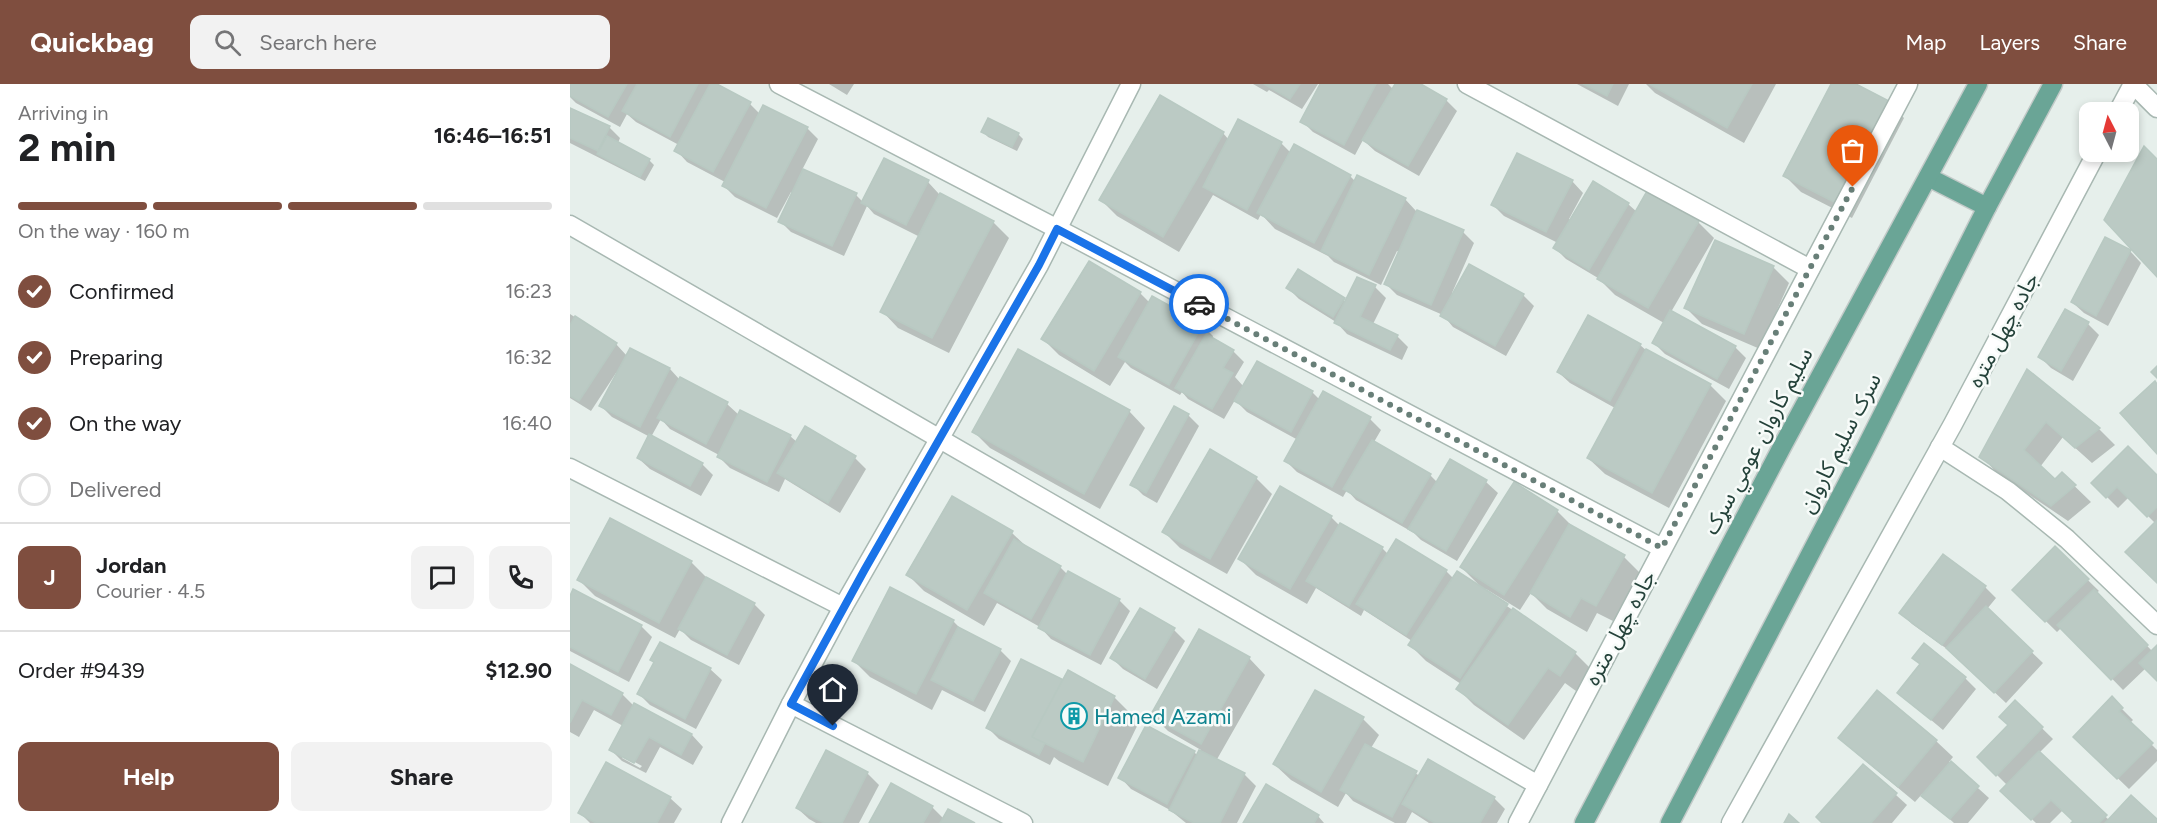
<!DOCTYPE html>
<meta charset="utf-8">
<style>
body{margin:0;font-family:Figtree,"Noto Sans Arabic",sans-serif;background:#f2f2f2;color:#202124;height:100vh;display:flex;flex-direction:column;font-size:22px;white-space:nowrap}
*{box-sizing:border-box;margin:0}
p{font-size:20px;color:#757577}
.icon{flex:none;width:33px;height:33px;fill:none;stroke:currentColor;stroke-width:2;stroke-linecap:round;stroke-linejoin:round}
.map{position:relative;flex:1;overflow:hidden}
.details{display:flex;flex-direction:column;background:#fff;width:570px}
.details>*{flex:none}
.needle{width:39px;rotate:354deg}
.fabs{position:absolute;left:1509px;top:18px;display:grid;gap:12px}
.fabs a{display:grid;place-items:center;width:60px;height:60px;border-radius:12px;background:#fff;box-shadow:0 3px 9px #0003;font-size:30px}
.pin{position:absolute;display:grid;place-items:center;width:51px;height:51px;color:#fff;margin:-62px -26px;border-radius:50% 50% 50% 0;rotate:-45deg;box-shadow:0 0 6px #0007}
.pin .icon{rotate:45deg}
.courier{position:absolute;display:grid;place-items:center;width:60px;height:60px;margin:-30px;border:4px solid #1a73e8;border-radius:50%;background:#fff;color:#222;box-shadow:0 2px 8px #0007}
.overview em{font-style:normal;font-weight:700}
.overview div{display:flex;flex-direction:column-reverse}
.overview{display:flex;align-items:center;justify-content:space-between;height:102px;padding:0 18px}
h1{font-size:39px;font-weight:700;line-height:45px}
.bar{display:grid;grid-template-columns:repeat(4,1fr);gap:9px 6px;align-content:center;height:72px;padding:0 18px}
.bar i{height:8px;border-radius:4px;background:#e0e0e0}
.bar .selected{background:#7f4e3f}
.bar p{grid-column:span 4}
.line{display:flex;align-items:center;gap:15px;padding:0 18px;border-top:2px solid #e0e0e0}
.line div{flex:1}
.round{display:grid;place-items:center;flex:none;width:63px;height:63px;border-radius:12px;background:#f2f2f2}
ol{padding:0 18px;list-style:none}
li{display:flex;align-items:center;gap:18px;height:66px}
li p{margin-inline-start:auto}
li .icon{padding:6px;border-radius:50%;background:#7f4e3f;color:#fff;stroke-width:4}
li:last-child{color:#757577}
li i{width:33px;height:33px;border:3px solid #e0e0e0;border-radius:50%}
.cta{display:flex;gap:12px;margin-top:auto;padding:12px 18px}
.cta a{flex:1;height:69px;border-radius:12px;background:#7f4e3f;color:#fff;font-size:24px;font-weight:700;line-height:69px;text-align:center}
.cta a+a{background:#f2f2f2;color:#202124}
header{display:flex;align-items:center;gap:36px;box-sizing:border-box;height:84px;padding:0 30px;background:#7f4e3f;color:#fff}
header strong{font-size:28px}
nav{display:flex;gap:33px;margin-inline-start:auto;font-size:21px}
.search{width:420px;height:54px;background:#f2f2f2;display:flex;align-items:center;gap:15px;box-sizing:border-box;padding:0 21px;border-radius:12px;color:#757577;font-size:22px}
main{display:flex;flex:1;min-height:0}
.map>svg:first-child{display:block}
</style>
<header>
<strong>Quickbag</strong>
<div class="search"><svg class="icon" aria-label="search" viewBox="0 0 24 24"><circle cx="10" cy="10" r="6"/><path d="M15 15l6 6"/></svg>Search here</div>
<nav><a>Map</a><a>Layers</a><a>Share</a></nav>
</header>
<main>
<section class="details">
<div class="overview"><div><h1>2 min</h1><p>Arriving in</p></div><em>16:46–16:51</em></div>
<div class="bar"><i class="selected"></i><i class="selected"></i><i class="selected"></i><i></i><p>On the way · 160 m</p></div>
<ol>
<li><svg class="icon" aria-label="check" viewBox="0 0 24 24"><path d="M5 12l5 5 9-10"/></svg>Confirmed<p>16:23</p></li>
<li><svg class="icon" aria-label="check" viewBox="0 0 24 24"><path d="M5 12l5 5 9-10"/></svg>Preparing<p>16:32</p></li>
<li><svg class="icon" aria-label="check" viewBox="0 0 24 24"><path d="M5 12l5 5 9-10"/></svg>On the way<p>16:40</p></li>
<li><i></i>Delivered</li>
</ol>
<div class="line" style="height:108px"><b class="round" style="background:#7f4e3f;color:#fff">J</b><div><b>Jordan</b><p>Courier · 4.5</p></div><a class="round"><svg class="icon" aria-label="chat" viewBox="0 0 24 24"><path d="M4 5h16v11H9l-5 4z"/></svg></a><a class="round"><svg class="icon" aria-label="phone" viewBox="0 0 24 24"><path d="M5 4h4l2 5-3 2q2 4 5 5l2-3 5 2v4C11 20 4 13 5 4z"/></svg></a></div>
<div class="line" style="height:78px"><div>Order #9439</div><b>$12.90</b></div>
<div class="cta"><a>Help</a><a>Share</a></div>
</section>
<div class="map">
<svg width="1587" height="739" viewBox="0 0 1587 739">
<rect width="100%" height="100%" fill="#e6efeb"/>
<g fill="#0003" fill-rule="evenodd">
<polygon points="0,0 144,0 180,20 190,30 237,44 248,55 232,86 286,111 293,118 315,76 358,98 369,110 423,138 439,154 379,269 328,244 312,227 350,153 304,130 297,122 274,172 221,148 210,137 223,110 221,108 207,134 165,113 154,102 155,98 117,78 106,66 109,61 66,38 57,30 50,43 6,19 0,13"/>
<polygon points="259,0 284,0 277,11"/>
<polygon points="683,0 748,0 732,25 699,6 697,8"/>
<polygon points="751,0 818,0 823,5 826,0 848,0 876,16 887,27 849,92 805,67 793,56 785,71 743,48 732,37"/>
<polygon points="1007,0 1059,0 1048,22"/>
<polygon points="1076,0 1206,0 1174,59 1085,9"/>
<polygon points="1263,0 1283,0 1318,18 1334,34 1282,134 1231,108 1215,92"/>
<polygon points="0,25 39,43 50,54 48,59 79,76 84,81 75,97 0,59"/>
<polygon points="413,48 448,50 453,55 447,67 418,53"/>
<polygon points="653,49 659,56 711,59 721,69 780,92 786,98 835,115 846,127 893,148 904,159 882,209 953,211 964,222 936,272 883,243 873,231 827,211 816,200 829,168 827,167 811,201 764,178 758,172 705,145 691,130 688,136 643,111 609,168 547,132 531,116"/>
<polygon points="1002,97 1013,109 999,135 1001,136 1058,120 1067,128 1128,138 1144,154 1101,228 1165,263 1176,274 1159,305 1095,270 1084,259 1094,239 1045,211 1028,194 996,175 985,164 988,159 934,132 923,121"/>
<polygon points="1560,167 1571,179 1538,242 1514,229 1502,218"/>
<polygon points="1203,183 1219,199 1190,265 1132,240 1116,224"/>
<polygon points="728,187 776,218 805,203 816,214 803,240 827,252 838,263 832,276 777,250 766,238 729,215 718,204"/>
<polygon points="570,209 580,219 632,241 643,252 642,255 663,267 674,278 665,293 674,303 742,308 750,316 800,335 811,346 804,358 861,392 867,398 880,377 916,398 928,409 887,477 851,456 844,449 786,416 777,406 773,413 727,388 716,377 728,356 677,328 665,316 654,335 618,315 612,308 610,311 561,284 555,278 540,302 489,271 473,255"/>
<polygon points="1496,227 1518,240 1529,251 1503,297 1481,284 1470,273"/>
<polygon points="0,230 46,260 57,272 61,266 100,285 110,296 157,320 169,331 220,352 227,358 285,374 296,385 270,429 215,395 209,408 160,384 149,373 149,371 100,345 91,335 81,353 132,380 143,391 131,412 80,385 68,374 80,353 42,333 31,322 48,290 46,289 21,327 0,314"/>
<polygon points="1070,261 1077,267 1140,301 1156,317 1099,424 1035,390 1018,374 1045,324 1000,299 988,288"/>
<polygon points="448,267 559,327 575,344 530,425 420,364 404,348"/>
<polygon points="1458,288 1529,345 1545,361 1522,379 1493,353 1470,383 1485,397 1492,390 1521,418 1498,437 1427,389 1411,372"/>
<polygon points="618,331 629,342 587,419 573,411 562,400"/>
<polygon points="1587,393 1587,497 1586,440 1559,413 1548,424 1523,399"/>
<polygon points="686,394 702,410 657,490 610,464 594,448"/>
<polygon points="383,414 442,449 458,464 490,483 498,491 549,516 560,527 531,581 481,555 470,543 427,519 414,542 354,507 338,491"/>
<polygon points="987,427 1003,443 1054,473 1070,489 1043,537 1027,529 1017,548 977,525 961,509 950,526 916,505 915,507 1005,569 1021,585 1006,607 995,599 954,656 904,621 888,605 891,600 856,577 840,561 842,557 794,526 791,532 746,504 737,520 686,491 670,475 761,433 770,442 813,465 818,470 876,487 884,495 912,504 891,483"/>
<polygon points="1485,464 1529,507 1526,509 1583,568 1587,564 1587,595 1576,584 1553,606 1492,543 1487,548 1444,506"/>
<polygon points="121,478 137,494 184,520 195,531 169,581 121,556 110,545 105,554 25,512 9,496"/>
<polygon points="1415,503 1426,514 1417,525 1473,579 1436,619 1384,570 1342,540 1331,529"/>
<polygon points="321,505 384,538 393,547 430,566 441,577 415,628 372,606 362,626 300,593 284,577"/>
<polygon points="0,515 71,542 82,553 59,598 0,567"/>
<polygon points="570,526 604,546 615,557 587,605 553,585 542,574"/>
<polygon points="91,560 140,585 152,596 126,645 80,621 69,610 85,579"/>
<polygon points="679,574 695,591 646,677 675,691 686,702 667,739 616,739 600,726 561,705 550,693 624,668 628,672 631,666 598,647 582,631"/>
<polygon points="1344,574 1395,594 1406,605 1373,646 1329,609 1351,581"/>
<path d="M 0,582 L 52,610 L 64,622 L 65,621 L 122,651 L 133,663 L 123,681 L 90,663 L 76,689 L 52,677 L 41,666 L 53,642 L 24,626 L 9,653 L 0,648 ZM 52,671 L 72,682 L 70,684 L 52,674 Z"/>
<polygon points="494,598 544,613 569,638 538,702 489,677 484,673 480,681 429,655 418,644"/>
<polygon points="1308,608 1366,657 1383,673 1379,678 1419,714 1398,739 1384,739 1352,710 1345,718 1286,669 1270,653"/>
<polygon points="1542,615 1563,636 1560,639 1587,666 1587,677 1559,705 1505,653"/>
<polygon points="1445,618 1483,655 1469,669 1539,736 1587,737 1587,739 1503,739 1505,737 1493,726 1480,739 1466,739 1432,707 1437,701 1409,673 1439,642"/>
<polygon points="793,635 809,651 801,664 850,692 924,714 935,725 927,739 859,739 842,728 836,739 825,739 783,717 776,709 768,723 721,696 704,680"/>
<polygon points="257,668 297,689 309,701 289,739 246,739 239,735 227,724"/>
<polygon points="1294,682 1337,721 1322,739 1253,739"/>
<polygon points="100,714 112,725 104,739 20,739 10,729"/>
<polygon points="362,723 374,735 401,739 301,739"/>
<polygon points="748,732 754,739 675,739"/>
</g>
<g fill="#bbcac4" stroke="#b8c9c2" stroke-width="1.5">
<polygon points="0,0 57,0 38,33 0,12"/>
<polygon points="67,0 128,0 100,53 52,27"/>
<polygon points="140,0 147,0 181,18 143,88 104,67"/>
<polygon points="694,0 730,0 720,15"/>
<polygon points="750,0 806,0 774,61 730,38"/>
<polygon points="825,0 851,0 877,15 838,82 792,56"/>
<polygon points="1013,0 1043,0 1037,12"/>
<polygon points="1079,0 1182,0 1157,44"/>
<polygon points="1261,0 1286,0 1319,17 1266,119 1213,92"/>
<polygon points="590,11 654,48 593,153 529,116"/>
<polygon points="193,21 238,43 196,124 152,102"/>
<polygon points="0,24 40,42 28,67 0,54"/>
<polygon points="418,34 449,49 442,63 411,48"/>
<polygon points="668,35 712,58 677,126 633,103"/>
<polygon points="37,52 80,75 70,93 27,70"/>
<polygon points="724,60 781,91 744,159 687,129"/>
<polygon points="1574,62 1587,75 1587,193 1534,136"/>
<polygon points="947,69 1003,96 976,148 921,121"/>
<polygon points="314,74 359,96 336,141 291,119"/>
<polygon points="233,85 287,109 262,162 208,138"/>
<polygon points="787,91 836,114 799,191 751,167"/>
<polygon points="1023,97 1059,119 1019,186 983,164"/>
<polygon points="1077,107 1129,137 1078,224 1027,195"/>
<polygon points="370,109 424,137 362,254 310,228"/>
<polygon points="847,126 894,146 861,221 814,200"/>
<polygon points="1535,153 1561,166 1526,232 1501,218"/>
<polygon points="1145,156 1204,182 1174,250 1114,224"/>
<polygon points="519,177 571,208 524,287 471,255"/>
<polygon points="899,180 954,210 925,262 870,232"/>
<polygon points="728,185 775,214 763,233 716,204"/>
<polygon points="787,193 806,201 790,233 828,251 820,266 764,239"/>
<polygon points="582,212 633,240 599,301 548,273"/>
<polygon points="1495,225 1519,238 1491,287 1468,273"/>
<polygon points="1100,226 1166,262 1147,295 1082,259"/>
<polygon points="1018,231 1071,260 1040,317 987,288"/>
<polygon points="5,232 47,259 9,317 0,312 0,241"/>
<polygon points="636,250 664,266 653,284 663,289 642,325 605,304"/>
<polygon points="60,264 100,284 70,343 29,322"/>
<polygon points="448,265 560,326 514,410 402,348"/>
<polygon points="1076,265 1141,300 1082,409 1017,374"/>
<polygon points="687,277 743,307 721,348 664,317"/>
<polygon points="1587,282 1587,294 1581,288"/>
<polygon points="1457,285 1530,344 1505,364 1476,338 1454,366 1485,395 1492,388 1506,401 1481,422 1409,373"/>
<polygon points="110,293 158,318 136,360 87,334"/>
<polygon points="1585,297 1587,300 1587,370 1550,329"/>
<polygon points="753,307 801,333 762,403 714,377"/>
<polygon points="604,322 619,330 576,409 560,401"/>
<polygon points="170,326 221,351 197,398 147,373"/>
<polygon points="235,342 286,372 258,419 207,389"/>
<polygon points="79,350 133,379 120,402 67,374"/>
<polygon points="802,356 861,390 832,439 773,405"/>
<polygon points="1558,362 1587,391 1587,423 1577,433 1547,403 1536,414 1521,399"/>
<polygon points="640,365 687,393 640,475 592,448"/>
<polygon points="880,375 917,396 876,467 838,445"/>
<polygon points="944,398 988,426 934,511 890,483"/>
<polygon points="710,402 762,432 720,505 668,475"/>
<polygon points="382,412 443,447 397,526 336,491"/>
<polygon points="40,434 122,477 89,539 7,496"/>
<polygon points="1587,436 1587,499 1555,468"/>
<polygon points="770,439 813,463 779,522 736,497"/>
<polygon points="999,440 1055,471 1026,522 1011,514 1000,533 960,509"/>
<polygon points="444,455 491,482 461,535 414,509"/>
<polygon points="826,455 877,486 836,551 786,520"/>
<polygon points="1485,462 1519,495 1475,538 1442,506"/>
<polygon points="1373,470 1416,502 1372,561 1329,529"/>
<polygon points="498,487 550,515 520,571 468,544"/>
<polygon points="887,487 938,520 890,594 838,561"/>
<polygon points="136,493 185,519 157,571 108,545"/>
<polygon points="320,503 384,536 346,610 282,577"/>
<polygon points="3,505 72,541 48,588 0,563 0,512"/>
<polygon points="1524,505 1578,561 1541,596 1487,541"/>
<polygon points="1416,522 1463,567 1424,609 1376,564"/>
<polygon points="570,524 605,544 575,595 540,574"/>
<polygon points="943,524 1006,568 990,592 978,584 938,641 886,605"/>
<polygon points="388,543 431,565 403,617 361,596"/>
<polygon points="629,545 680,573 631,660 580,632"/>
<polygon points="90,558 141,584 115,635 67,610 84,578 80,576"/>
<polygon points="1354,559 1396,593 1361,636 1327,609 1350,580 1342,574"/>
<polygon points="1587,561 1587,597 1569,579"/>
<polygon points="451,575 504,601 469,671 416,644"/>
<polygon points="0,580 53,609 41,631 12,616 0,639"/>
<polygon points="498,586 545,612 513,678 462,653"/>
<polygon points="745,606 794,633 751,708 703,680"/>
<polygon points="1307,606 1367,656 1328,703 1268,654"/>
<polygon points="1542,612 1553,624 1549,627 1583,659 1547,695 1503,653"/>
<polygon points="1445,616 1473,643 1426,692 1407,673 1438,641 1429,633"/>
<polygon points="64,619 122,650 111,671 79,653 64,679 39,666"/>
<polygon points="576,641 625,667 597,720 548,694"/>
<polygon points="795,660 847,687 822,733 770,706"/>
<polygon points="256,666 298,688 272,739 254,739 226,724"/>
<polygon points="629,666 675,689 650,739 624,739 599,726"/>
<polygon points="1469,667 1537,731 1529,739 1501,739 1503,737 1481,716 1461,736 1430,707"/>
<polygon points="858,675 925,713 910,739 865,739 832,720"/>
<polygon points="1381,677 1409,702 1380,735 1351,712"/>
<polygon points="36,678 101,713 87,739 26,739 8,729"/>
<polygon points="1293,680 1327,709 1301,739 1252,739 1246,733"/>
<polygon points="321,699 363,722 353,739 299,739"/>
<polygon points="696,700 749,731 744,739 673,739"/>
<polygon points="1561,711 1587,735 1587,739 1535,739"/>
<polygon points="378,725 405,739 370,739"/>
<polygon points="1219,730 1229,739 1214,739"/>
</g>
<g fill="none" stroke-linecap="round" stroke-linejoin="round">
<defs>
<g id="minor">
<polyline points="209,0 505,154 1092,464"/>
<polyline points="897,0 1240,185"/>
<polyline points="1563,0 1587,24"/>
<polyline points="0,141 968,701"/>
<polyline points="1370,363 1438,407 1497,455 1587,541"/>
<polyline points="0,384 273,523"/>
<polyline points="221,620 453,739"/>
<polyline points="161,739 221,620 273,523 469,181 561,0"/>
</g>
<g id="tertiary">
<polyline points="1548,28 1563,0"/>
<polyline points="948,739 1338,0"/>
<polyline points="1161,739 1383,340 1527,68"/>
</g>
<g id="primary">
<polyline points="1358,93 1417,123"/>
<polyline points="1014,739 1214,359 1408,0"/>
<polyline points="1100,739 1295,365 1417,123 1483,0"/>
</g>
</defs>
<use href="#minor" stroke="#a8b8b2" stroke-width="21"/>
<use href="#tertiary" stroke="#a8b8b2" stroke-width="21"/>
<use href="#primary" stroke="#c2cac8" stroke-width="21"/>
<use href="#minor" stroke="#fff" stroke-width="18"/>
<use href="#tertiary" stroke="#fff" stroke-width="18"/>
<use href="#primary" stroke="#6aa596" stroke-width="18"/>
</g>
<g fill="none" stroke-linecap="round" stroke-linejoin="round">
<polyline stroke="#687f78" stroke-width="6" stroke-dasharray="0 10.8" points="629,220 1092,464 1283,103"/>
<polyline stroke="#1a73e8" stroke-width="8" points="263,642 221,620 295,485 469,181 487,145 629,220"/>
</g>
<defs>
<symbol id="building-ring" viewBox="-11 -11 22 22"><circle r="9.5" fill="#f7fbf9" stroke="#0f9aa8" stroke-width="1.5"/><path d="M-4-6H4V6H1V3H-1V6H-4ZM-2.5-4.3h1.7v1.8h-1.7ZM.8-4.3h1.7v1.8H.8ZM-2.5-1h1.7V.8h-1.7ZM.8-1h1.7V.8H.8Z" fill="#0f9aa8"/></symbol>
</defs>
<g fill-rule="evenodd">
<use href="#building-ring" x="489" y="617" width="30" height="30"/>
</g>
<g text-anchor="middle" dominant-baseline="central" stroke-width="5" stroke-linejoin="round" paint-order="stroke">
<g font-size="22" fill="#24423a" stroke="#f7fbf9">
<text transform="translate(1433 246) rotate(-62)">جاده چهل متره</text>
<text transform="translate(1188 357) rotate(-62)">سلیم کاروان عومي سړک</text>
<text transform="translate(1270 359) rotate(-63)">سرک سلیم کاروان</text>
<text transform="translate(1050 544) rotate(-62)">جاده چهل متره</text>
</g>
<g font-size="22" fill="#0d838f" stroke="#f7fbf9" text-anchor="start">
<text x="524" y="632">Hamed Azami</text>
</g>
</g>
</svg>
<div class="fabs">
<a><svg class="needle" viewBox="-14 -14 28 28"><path d="M0-13l5 13h-10z" fill="#e53935"/><path d="M0 13l5-13h-10z" fill="#757577"/></svg></a>
</div>
<div class="pin" style="left:1283px;top:103px;background:#ea580c"><svg class="icon" aria-label="bag" viewBox="0 0 24 24"><path d="M5 8h14l-1 12H6zM9 8a3 3 0 0 1 6 0"/></svg></div>
<div class="pin" style="left:263px;top:642px;background:#1f2937"><svg class="icon" aria-label="home" viewBox="0 0 24 24"><path d="M3 11l9-7 9 7M6 9v11h12V9"/></svg></div>
<div class="courier" style="left:629px;top:220px"><svg class="icon" aria-label="car" viewBox="0 0 24 24"><path d="M5 17H2v-5l4-1 3-4h7l3 4 3 1v5h-3M9 17h6M6 11h13"/><circle cx="7" cy="17" r="2"/><circle cx="17" cy="17" r="2"/></svg></div>
</div>
</main>
